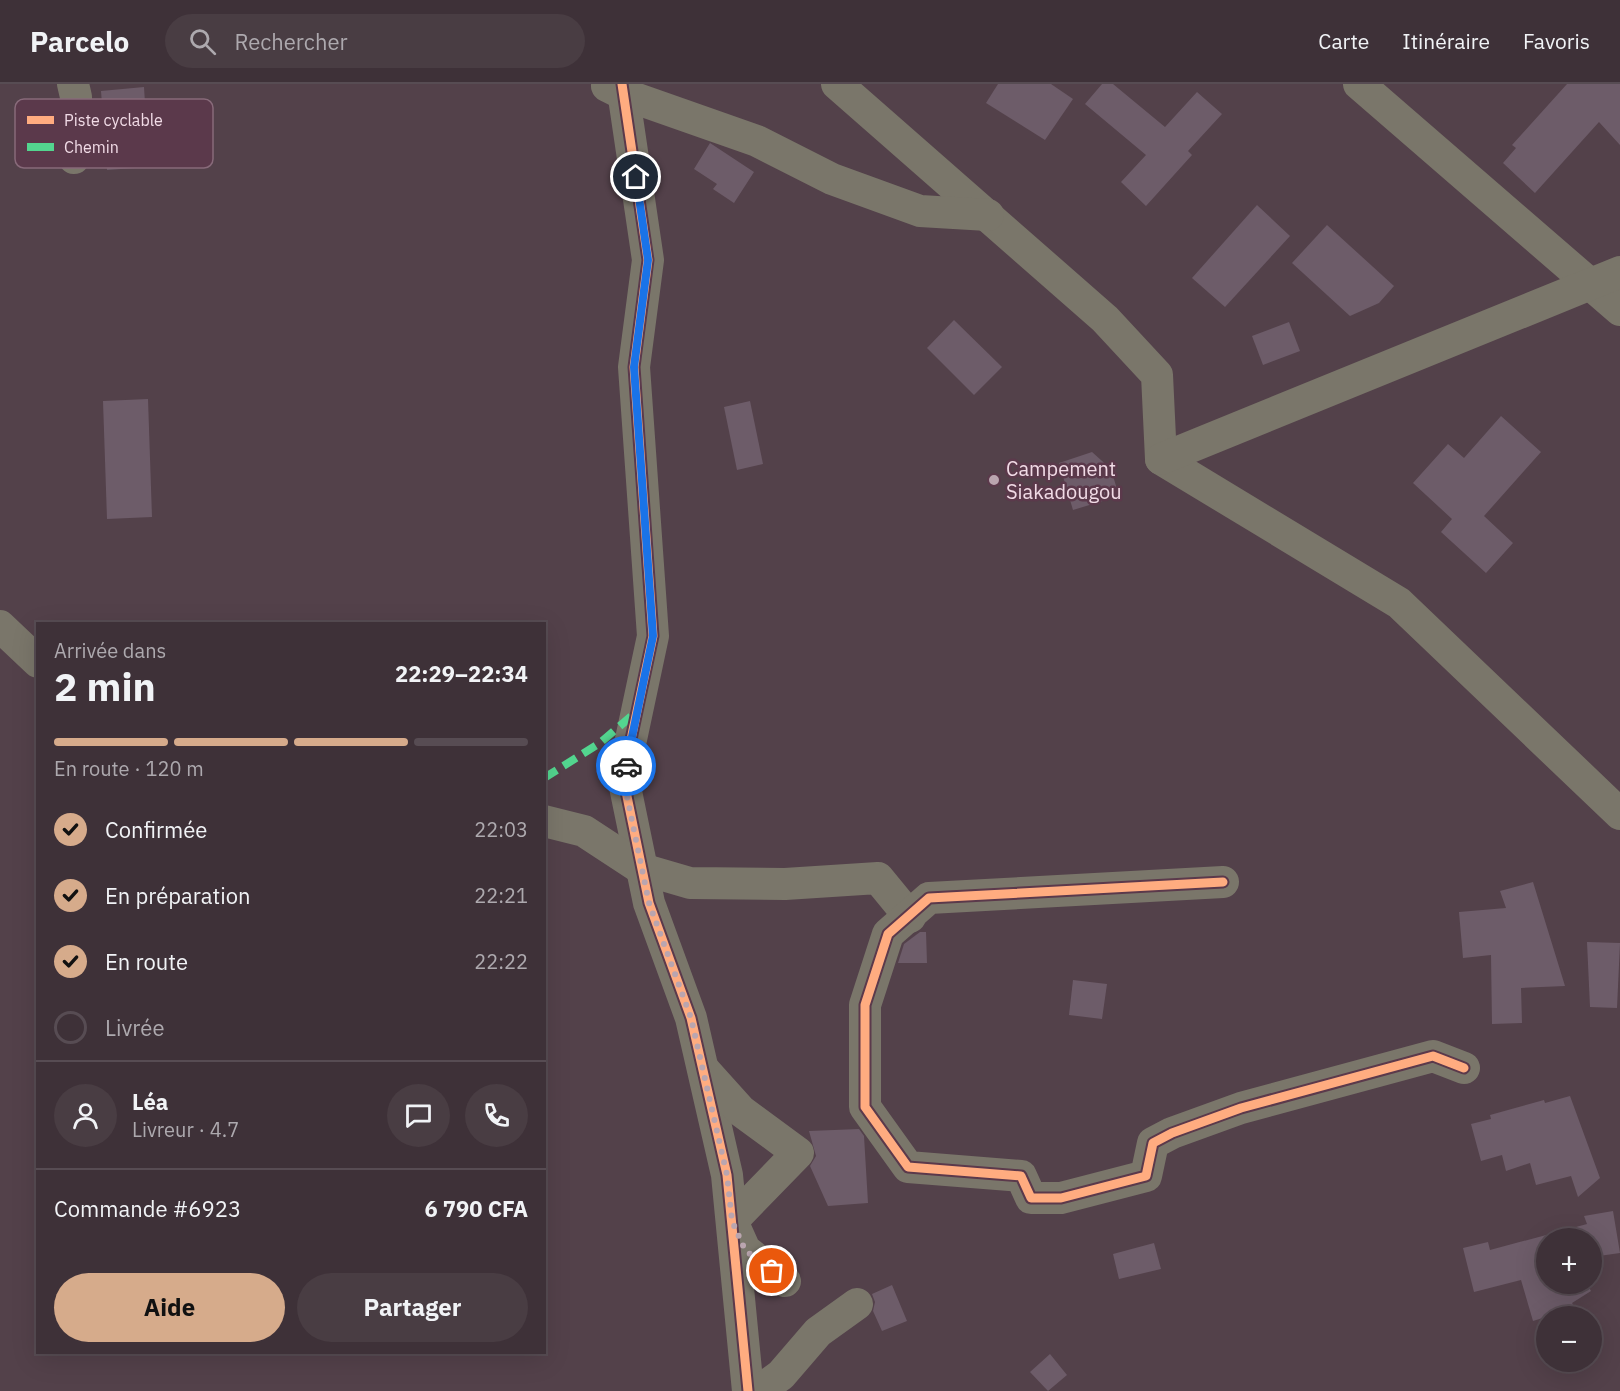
<!DOCTYPE html>
<html lang="fr">
<meta charset="utf-8">
<style>
body{margin:0;font-family:"IBM Plex Sans",sans-serif;background:#493d43;color:#f1f3f6;height:100vh;display:flex;flex-direction:column;font-size:22px;white-space:nowrap}
*{box-sizing:border-box;margin:0}
p{font-size:20px;color:#ada9ae}
.icon{flex:none;width:33px;height:33px;fill:none;stroke:currentColor;stroke-width:2;stroke-linecap:round;stroke-linejoin:round}
.map{position:relative;flex:1;overflow:hidden}
.details{position:absolute;left:36px;top:538px;width:510px;height:732px;display:flex;flex-direction:column;background:#3e3138;border-radius:0px;box-shadow:0 6px 24px #0002,0 0 0 2px #574c53}
.details>*{flex:none}
.tools{position:absolute;left:1536px;top:1144px;display:grid;gap:12px}
.tools a{display:grid;place-items:center;width:66px;height:66px;border-radius:50%;background:#3e3138;box-shadow:0 6px 24px #0002,0 0 0 2px #574c53;font-size:30px}
.pin{position:absolute;display:grid;place-items:center;width:51px;height:51px;color:#fff;margin:-26px;border:3px solid #fff;border-radius:50%;box-shadow:0 2px 6px #0007}
.courier{position:absolute;display:grid;place-items:center;width:60px;height:60px;margin:-30px;border:4px solid #1a73e8;border-radius:50%;background:#fff;color:#222;box-shadow:0 2px 8px #0007}
.overview em{font-style:normal;font-weight:800}
.overview div{display:flex;flex-direction:column-reverse}
.overview{display:flex;align-items:center;justify-content:space-between;height:102px;padding:0 18px}
h1{font-size:39px;font-weight:800;line-height:45px}
.bar{display:grid;grid-template-columns:repeat(4,1fr);gap:9px 6px;align-content:center;height:72px;padding:0 18px}
.bar i{height:8px;border-radius:4px;background:#574c53}
.bar .on{background:#d6ab8b}
.bar p{grid-column:span 4}
.line{display:flex;align-items:center;gap:15px;padding:0 18px;border-top:2px solid #574c53}
.line div{flex:1}
.round{display:grid;place-items:center;flex:none;width:63px;height:63px;border-radius:32px;background:#493d43}
ol{padding:0 18px;list-style:none}
li{display:flex;align-items:center;gap:18px;height:66px}
li p{margin-inline-start:auto}
li .icon{padding:6px;border-radius:50%;background:#d6ab8b;color:#111;stroke-width:4}
li:last-child{color:#ada9ae}
li i{width:33px;height:33px;border:3px solid #574c53;border-radius:50%}
.cta{display:flex;gap:12px;margin-top:auto;padding:12px 18px}
.cta a{flex:1;height:69px;border-radius:36px;background:#d6ab8b;color:#111;font-size:24px;font-weight:800;line-height:69px;text-align:center}
.cta a+a{background:#493d43;color:#f1f3f6}
header{display:flex;align-items:center;gap:36px;box-sizing:border-box;height:84px;padding:0 30px;background:#3e3138;border-bottom:2px solid #574c53}
header strong{font-size:28px}
nav{display:flex;gap:33px;margin-inline-start:auto;font-size:21px}
.search{width:420px;height:54px;background:#493d43;display:flex;align-items:center;gap:15px;box-sizing:border-box;padding:0 21px;border-radius:33px;color:#ada9ae;font-size:22px}
.map>svg:first-child{display:block}
</style>
<header>
<strong>Parcelo</strong>
<div class="search"><svg class="icon" aria-label="search" viewBox="0 0 24 24"><circle cx="10" cy="10" r="6"/><path d="M15 15l6 6"/></svg>Rechercher</div>
<nav><a>Carte</a><a>Itinéraire</a><a>Favoris</a></nav>
</header>
<div class="map">
<svg width="1620" height="1307" viewBox="0 0 1620 1307">
<rect width="100%" height="100%" fill="#53414a"/>
<g fill="#6d5c69">
<polygon points="998,0 1051,0 1073,15 1045,56 986,19"/>
<polygon points="1102,0 1113,0 1165,43 1197,8 1222,30 1188,67 1192,71 1146,122 1121,98 1146,71 1085,20"/>
<polygon points="1567,0 1620,0 1620,61 1599,38 1535,109 1503,79 1516,64 1512,61"/>
<polygon points="144,3 149,83 107,86 101,7"/>
<polygon points="710,59 754,88 734,119 713,105 717,100 694,85"/>
<polygon points="1257,121 1290,152 1225,223 1192,194"/>
<polygon points="1327,141 1394,202 1379,219 1350,232 1292,179"/>
<polygon points="954,236 1002,283 974,311 927,264"/>
<polygon points="1289,238 1300,267 1263,281 1252,252"/>
<polygon points="148,315 152,433 107,435 103,317"/>
<polygon points="750,317 763,380 737,386 724,323"/>
<polygon points="1501,332 1541,368 1484,432 1513,459 1486,489 1441,448 1452,435 1413,399 1448,360 1464,374"/>
<polygon points="1092,368 1111,385 1119,412 1073,426 1059,379"/>
<polygon points="1533,798 1565,902 1521,904 1522,939 1492,940 1491,871 1463,874 1459,828 1506,824 1500,807"/>
<polygon points="920,848 926,848 927,879 898,879 904,860"/>
<polygon points="1587,858 1620,859 1617,924 1590,923"/>
<polygon points="1073,896 1107,900 1102,935 1069,931"/>
<polygon points="1570,1012 1600,1094 1578,1113 1571,1092 1536,1101 1530,1079 1506,1087 1502,1071 1481,1077 1471,1040 1491,1035 1490,1031 1544,1016 1545,1019"/>
<polygon points="859,1045 864,1052 868,1119 828,1122 810,1082 816,1072 809,1047"/>
<polygon points="1613,1127 1620,1169 1592,1173 1592,1155 1546,1155 1546,1200 1587,1200 1591,1207 1572,1219 1581,1233 1546,1233 1533,1237 1521,1196 1474,1208 1463,1164 1488,1158 1490,1166 1587,1140 1584,1132"/>
<polygon points="1154,1159 1161,1185 1119,1195 1113,1170"/>
<polygon points="892,1201 907,1237 882,1247 873,1227 875,1218 872,1210"/>
<polygon points="1050,1270 1067,1291 1048,1307 1030,1288"/>
</g>
<g fill="none" stroke-linecap="round" stroke-linejoin="round">
<g stroke="#7a766a" stroke-width="32">
<polyline points="73,0 76,13 74,74"/>
<polyline points="622,0 648,176 634,283 653,552 623,693 649,819 691,934 727,1091 748,1307"/>
<polyline points="837,0 1105,235 1157,291 1161,375 1399,519 1620,730"/>
<polyline points="1359,0 1620,226"/>
<polyline points="607,2 623,10 757,57 832,95 920,127 988,131"/>
<polyline points="1161,375 1620,188"/>
<polyline points="0,542 38,578"/>
<polyline points="544,737 584,747 642,785 690,799 785,800 878,794 910,833"/>
<polyline points="1223,798 929,814 888,850 865,921 865,1023 908,1083 1021,1092 1031,1114 1061,1114 1146,1092 1153,1059 1172,1049 1241,1024 1433,972 1464,984"/>
<polyline points="705,987 741,1027 798,1069 732,1137 745,1166 785,1197"/>
<polyline points="759,1307 781,1291 818,1248 857,1220"/>
</g>
<polyline stroke="#53d58f" stroke-width="8" stroke-dasharray="15 8" stroke-linecap="butt" points="544,694 600,659 635,629"/>
<defs>
<g id="cycleway">
<polyline points="622,0 648,176 634,283 653,552 623,693 649,819 691,934 727,1091 748,1307"/>
<polyline points="1223,798 929,814 888,850 865,921 865,1023 908,1083 1021,1092 1031,1114 1061,1114 1146,1092 1153,1059 1172,1049 1241,1024 1433,972 1464,984"/>
</g>
</defs>
<use href="#cycleway" stroke="#5b394b" stroke-width="13"/>
<use href="#cycleway" stroke="#ffac80" stroke-width="9"/>
</g>
<g fill="none" stroke-linecap="round" stroke-linejoin="round">
<polyline stroke="#baa5af" stroke-width="6" stroke-dasharray="0 10.8" points="626,682 623,693 649,819 691,934 727,1091 732,1137 745,1166 772,1187"/>
<polyline stroke="#1a73e8" stroke-width="8" points="626,682 653,552 634,283 648,176 636,93"/>
</g>
<circle fill="#baa5af" stroke="#5b394b" stroke-width="2" cx="994" cy="396" r="6"/>
<g text-anchor="middle" dominant-baseline="central" stroke-width="5" stroke-linejoin="round" paint-order="stroke">
<g font-size="20" fill="#f1dbe6" stroke="#5b394b" text-anchor="start">
<text x="1006" y="384">Campement<tspan x="1006" dy="23">Siakadougou</tspan></text>
</g>
</g>
<rect x="15" y="15" width="198" height="69" rx="9" fill="#5b394b" stroke="#886a7a" stroke-width="1.5"/>
<rect x="27" y="32" width="27" height="8" fill="#ffac80"/>
<rect x="27" y="59" width="27" height="8" fill="#53d58f"/>
<g font-size="16" fill="#f1dbe6">
<text x="64" y="42">Piste cyclable</text>
<text x="64" y="69">Chemin</text>
</g>
</svg>
<div class="tools">
<a>+</a>
<a>−</a>
</div>
<div class="pin" style="left:772px;top:1187px;background:#ea580c"><svg class="icon" aria-label="bag" viewBox="0 0 24 24"><path d="M5 8h14l-1 12H6zM9 8a3 3 0 0 1 6 0"/></svg></div>
<div class="pin" style="left:636px;top:93px;background:#1f2937"><svg class="icon" aria-label="home" viewBox="0 0 24 24"><path d="M3 11l9-7 9 7M6 9v11h12V9"/></svg></div>
<div class="courier" style="left:626px;top:682px"><svg class="icon" aria-label="car" viewBox="0 0 24 24"><path d="M5 17H2v-5l4-1 3-4h7l3 4 3 1v5h-3M9 17h6M6 11h13"/><circle cx="7" cy="17" r="2"/><circle cx="17" cy="17" r="2"/></svg></div>
<section class="details">
<div class="overview"><div><h1>2 min</h1><p>Arrivée dans</p></div><em>22:29–22:34</em></div>
<div class="bar"><i class="on"></i><i class="on"></i><i class="on"></i><i></i><p>En route · 120 m</p></div>
<ol>
<li><svg class="icon" aria-label="check" viewBox="0 0 24 24"><path d="M5 12l5 5 9-10"/></svg>Confirmée<p>22:03</p></li>
<li><svg class="icon" aria-label="check" viewBox="0 0 24 24"><path d="M5 12l5 5 9-10"/></svg>En préparation<p>22:21</p></li>
<li><svg class="icon" aria-label="check" viewBox="0 0 24 24"><path d="M5 12l5 5 9-10"/></svg>En route<p>22:22</p></li>
<li><i></i>Livrée</li>
</ol>
<div class="line" style="height:108px"><a class="round"><svg class="icon" aria-label="person" viewBox="0 0 24 24"><circle cx="12" cy="8" r="4"/><path d="M4 21q1-7 8-7t8 7"/></svg></a><div><b>Léa</b><p>Livreur · 4.7</p></div><a class="round"><svg class="icon" aria-label="chat" viewBox="0 0 24 24"><path d="M4 5h16v11H9l-5 4z"/></svg></a><a class="round"><svg class="icon" aria-label="phone" viewBox="0 0 24 24"><path d="M5 4h4l2 5-3 2q2 4 5 5l2-3 5 2v4C11 20 4 13 5 4z"/></svg></a></div>
<div class="line" style="height:78px"><div>Commande #6923</div><b>6 790 CFA</b></div>
<div class="cta"><a>Aide</a><a>Partager</a></div>
</section>
</div>
